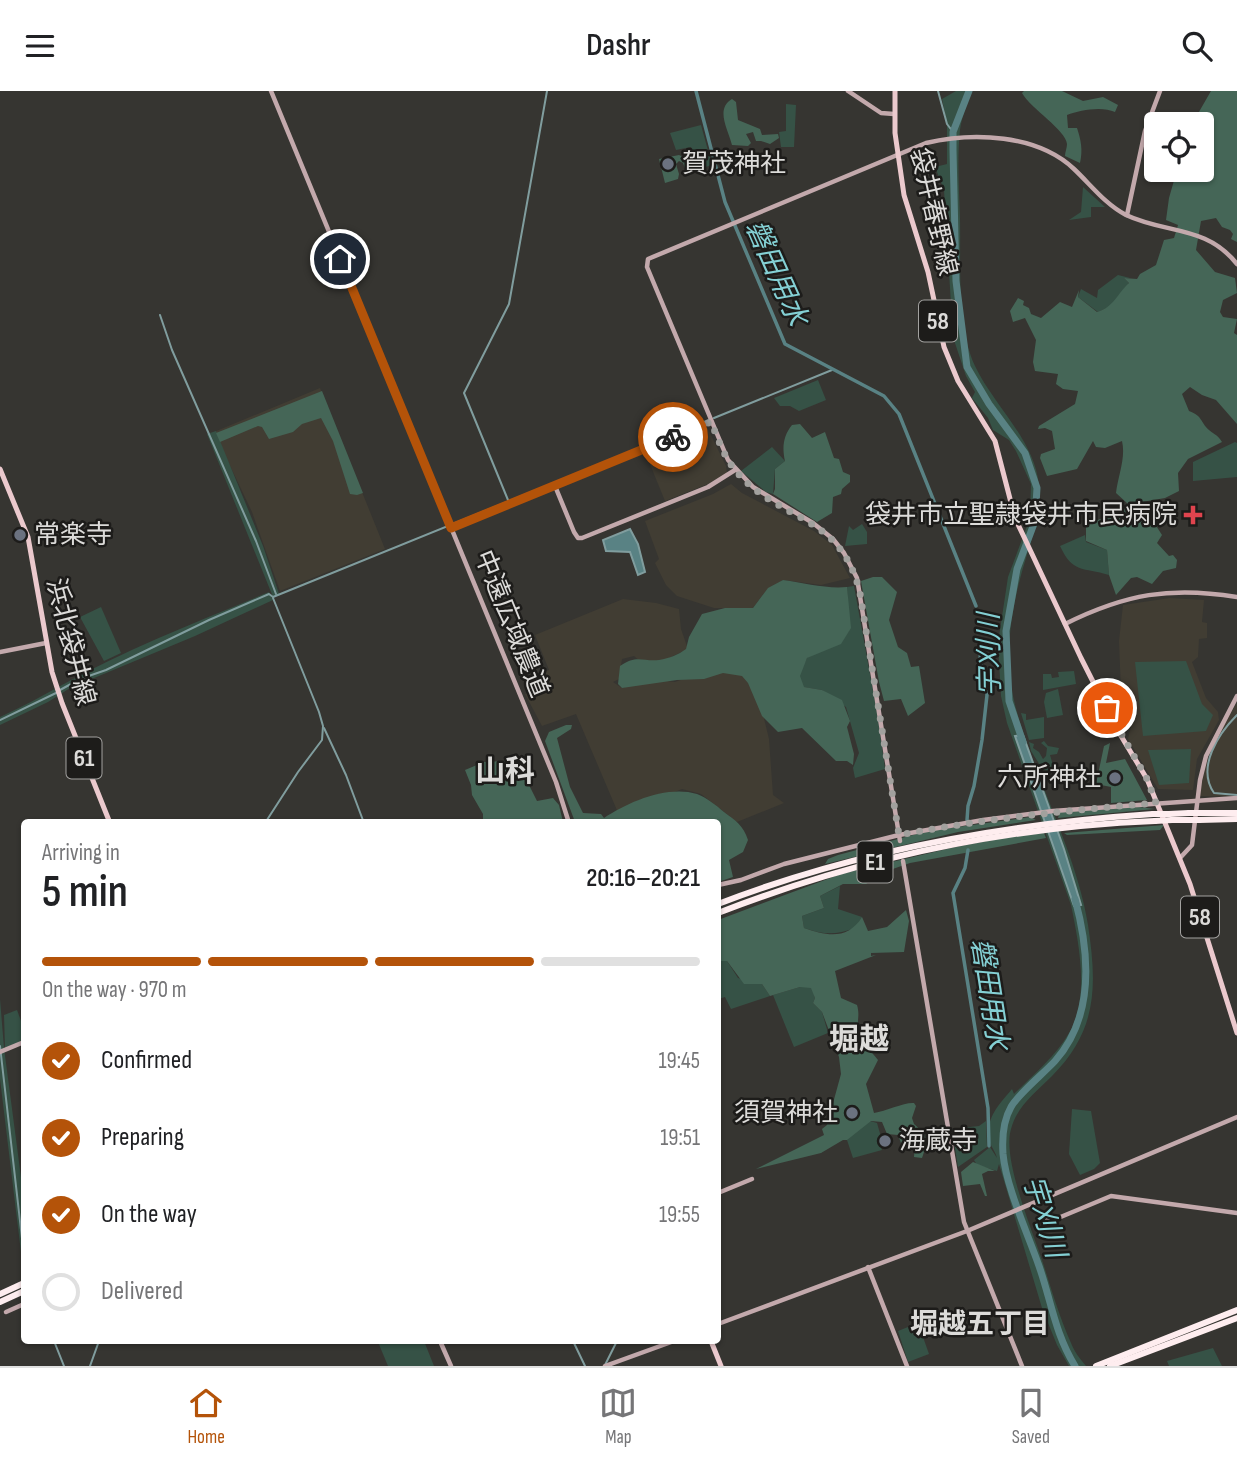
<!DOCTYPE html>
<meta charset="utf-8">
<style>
body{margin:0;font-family:"Sofia Sans Condensed","Noto Sans JP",sans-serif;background:#f6f6f6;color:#202124;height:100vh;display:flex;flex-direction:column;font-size:26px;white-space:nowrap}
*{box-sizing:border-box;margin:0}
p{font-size:23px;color:#757577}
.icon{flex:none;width:38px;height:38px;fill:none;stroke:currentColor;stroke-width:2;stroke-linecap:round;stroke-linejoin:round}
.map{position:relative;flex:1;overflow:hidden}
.drawer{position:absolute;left:21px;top:728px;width:700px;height:525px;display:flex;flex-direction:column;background:#fff;border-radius:7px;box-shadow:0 2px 5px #0004}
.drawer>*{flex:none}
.buttons{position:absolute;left:1144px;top:21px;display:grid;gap:14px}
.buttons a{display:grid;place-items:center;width:70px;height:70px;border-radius:7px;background:#fff;box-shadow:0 2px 5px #0004;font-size:35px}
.pin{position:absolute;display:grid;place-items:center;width:60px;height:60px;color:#fff;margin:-30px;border:4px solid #fff;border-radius:50%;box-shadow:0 2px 7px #0007}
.courier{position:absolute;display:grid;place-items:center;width:70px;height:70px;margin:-35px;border:5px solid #b45309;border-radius:50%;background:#fff;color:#222;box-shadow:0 2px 9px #0007}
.headline em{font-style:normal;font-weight:600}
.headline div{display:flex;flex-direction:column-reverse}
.headline{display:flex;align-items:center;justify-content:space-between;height:119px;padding:0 21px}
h1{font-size:46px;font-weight:600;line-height:52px}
.bar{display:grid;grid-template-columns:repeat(4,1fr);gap:10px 7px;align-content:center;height:84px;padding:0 21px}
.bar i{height:9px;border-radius:5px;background:#e0e0e0}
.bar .active{background:#b45309}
.bar p{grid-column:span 4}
ol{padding:0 21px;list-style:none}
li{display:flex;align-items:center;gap:21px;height:77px}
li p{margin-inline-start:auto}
li .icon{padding:7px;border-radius:50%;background:#b45309;color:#fff;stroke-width:4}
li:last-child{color:#757577}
li i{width:38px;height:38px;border:4px solid #e0e0e0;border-radius:50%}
header{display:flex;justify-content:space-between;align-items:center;height:91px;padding:0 21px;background:#fff;font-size:32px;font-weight:600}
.menu{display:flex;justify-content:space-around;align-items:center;height:98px;border-top:2px solid #e0e0e0;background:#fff;font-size:19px;color:#757577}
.menu a{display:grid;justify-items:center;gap:4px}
.menu .active{color:#b45309}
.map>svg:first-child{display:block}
</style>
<header><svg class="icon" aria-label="menu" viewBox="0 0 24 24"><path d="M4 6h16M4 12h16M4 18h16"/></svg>Dashr<svg class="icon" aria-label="search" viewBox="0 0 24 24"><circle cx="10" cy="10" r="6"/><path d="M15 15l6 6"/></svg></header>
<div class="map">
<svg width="1237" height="1275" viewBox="0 0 1237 1275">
<rect width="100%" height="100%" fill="#363531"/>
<g fill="#413d33">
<polygon points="320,297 385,458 280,500 252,421 214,341"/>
<polygon points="707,336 726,375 727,382 708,393 665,410 645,361"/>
<polygon points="731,393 742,402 814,440 832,454 850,487 821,494 783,489 766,500 753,517 714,517 677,505 666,494 655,472 659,468 645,430 713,403"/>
<polygon points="1170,507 1204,509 1202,531 1207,532 1207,547 1199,548 1198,566 1192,571 1206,607 1218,621 1219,629 1197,668 1193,699 1158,698 1128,648 1131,635 1129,601 1121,601 1119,550 1123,514"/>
<polygon points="623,508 656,512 679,518 681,538 688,558 648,577 634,565 622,568 619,588 613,591 622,597 650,588 675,591 713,577 747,558 769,648 773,704 784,712 737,731 701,703 682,698 619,724 576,623 542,635 525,603 532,600 536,595 539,583 549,579 535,544"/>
<polygon points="1237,612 1237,706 1199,705 1206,674 1218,643"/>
</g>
<g fill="#365246">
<path d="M 956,0 L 972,0 C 967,13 962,25 960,39 C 957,68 959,98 960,127 C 961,173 956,234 975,275 C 994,315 1034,348 1039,394 C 1042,421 1033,442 1026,467 C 1014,506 1006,547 1010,587 C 1013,612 1021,636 1030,660 C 1049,715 1079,776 1088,834 C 1097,894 1098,939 1052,985 C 1036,1001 1017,1015 1011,1038 C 1002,1068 1032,1138 1042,1169 C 1051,1197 1059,1225 1071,1252 C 1074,1260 1080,1268 1086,1275 L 1069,1275 L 1057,1254 L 1042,1217 L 999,1073 L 997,1080 L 977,1074 L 974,1069 L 990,1056 L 997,1067 C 996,1062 992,1057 990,1052 C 984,1028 998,1015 1012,998 L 1014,1003 C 1033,984 1055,966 1069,942 C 1090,906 1079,853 1071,814 L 1007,632 L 1001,605 L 998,552 L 1008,486 L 1030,427 L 1031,393 L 1016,360 L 1009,349 L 993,339 L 988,327 L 972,307 L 975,301 L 966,285 L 953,246 L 944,99 L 935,76 L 947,73 L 947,33 L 942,8 Z"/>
<polygon points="786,13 796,14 794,56 781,56 779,41 786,40"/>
<polygon points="701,34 712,74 699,78 691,56 676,59 670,42"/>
<polygon points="1083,96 1105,116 1091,116 1091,126 1069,129 1081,121"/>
<polygon points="1118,184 1130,187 1124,187 1129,192 1111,215 1098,221 1078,206 1081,198 1097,207 1098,199"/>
<polygon points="818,289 826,309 799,320 790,315 780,315 774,307"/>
<polygon points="216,340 263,455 279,503 273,506 207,343"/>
<polygon points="1235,351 1237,352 1237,386 1193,390 1193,371"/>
<polygon points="772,356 785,370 775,378 773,403 766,401 741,380"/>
<polygon points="862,433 867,441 867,453 845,455 849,435 853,439"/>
<path d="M 1085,444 L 1086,451 L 1107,459 L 1109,484 C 1083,476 1073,483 1060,455 Z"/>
<polygon points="854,495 878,627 885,678 855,687 853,677 859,662 846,616 822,599 803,596 797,587 807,567 849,540 847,496"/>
<path d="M 269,501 L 273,509 L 195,545 L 70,597 L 48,611 L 0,634 L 0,626 C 22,616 42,605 62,594 C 126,558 202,529 269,501 Z"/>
<polygon points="101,516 121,562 104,570 80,526"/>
<polygon points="1186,570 1202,613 1213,624 1206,640 1143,645 1135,571"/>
<polygon points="1074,580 1076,593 1043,599 1043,583 1051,583 1052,587 1059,586 1058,581"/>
<polygon points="1058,598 1063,624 1047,627 1044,611 1046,602"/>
<polygon points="1021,622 1026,623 1026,629 1044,626 1044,647 1029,649"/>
<polygon points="1044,650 1048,655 1059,657 1057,663 1050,664 1055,681 1043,679 1031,660 1029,651 1034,653 1033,657 1039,661 1043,668 1046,665 1047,657 1041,652"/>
<polygon points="1191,658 1189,692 1159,694 1148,659"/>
<path d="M 840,795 L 838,818 L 862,826 L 855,837 C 836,844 824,844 804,837 L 802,825 L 824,817 L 820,805 Z"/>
<polygon points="720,870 727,870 738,887 762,893 770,905 731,918 725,906 718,908 718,874"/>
<polygon points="800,896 812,896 815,907 813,912 822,921 828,942 794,956 773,904"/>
<polygon points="0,908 4,957 24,1109 24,1186 0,988"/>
<polygon points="17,919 24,938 24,949 5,957 4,924"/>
<polygon points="1072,1018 1091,1020 1100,1072 1094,1078 1080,1084 1069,1063"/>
<polygon points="870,1030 877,1032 881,1046 878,1047 882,1059 853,1067 847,1049 848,1045"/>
<polygon points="986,1030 987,1056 958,1076 952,1038 979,1035"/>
<polygon points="918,1232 929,1263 908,1271 898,1240"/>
<polygon points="381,1250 424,1250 434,1275 388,1275 378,1251"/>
<polygon points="1213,1257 1222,1275 1169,1275 1167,1270"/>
</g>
<g fill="#456657">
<path d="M 1024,0 L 1062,0 L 1083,10 L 1103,6 L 1118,14 L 1115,21 C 1102,15 1080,19 1067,24 L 1068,37 L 1077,37 C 1081,49 1083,59 1080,72 L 1065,65 C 1065,61 1067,57 1067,53 C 1066,39 1031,18 1022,2 Z"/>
<path d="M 1211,0 L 1237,0 L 1237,151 L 1231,148 L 1233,143 L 1230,139 L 1222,136 L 1216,127 L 1201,130 L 1196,159 L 1215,181 L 1235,187 L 1237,202 L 1223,209 L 1220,221 L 1223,226 L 1237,228 L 1234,242 L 1237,244 L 1237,333 L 1216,309 L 1202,304 L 1190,296 L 1182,303 L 1189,320 C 1203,325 1200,331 1209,339 C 1215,344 1218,344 1222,351 L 1188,368 L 1178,382 L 1179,400 L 1165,407 L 1136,412 L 1133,415 C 1133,427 1142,428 1151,427 L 1162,444 L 1157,452 L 1169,465 L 1173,464 L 1177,469 L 1176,477 L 1163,480 L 1152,493 L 1137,486 L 1131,487 L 1116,504 L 1109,484 L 1107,459 L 1086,450 L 1086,435 C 1100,427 1115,423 1128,413 L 1116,402 C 1118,385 1126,367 1122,350 L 1105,357 L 1096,356 L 1093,350 L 1077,378 L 1047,385 L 1040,367 L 1041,363 L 1055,358 L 1052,340 L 1045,337 L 1038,338 L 1039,335 L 1075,313 L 1078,300 L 1063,298 L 1056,293 L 1058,283 L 1035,280 L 1033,271 L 1036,249 L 1025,227 L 1013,231 L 1010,220 L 1018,207 L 1024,210 L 1023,214 L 1029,217 L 1031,223 L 1041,227 L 1060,211 L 1072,216 L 1079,199 L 1078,206 L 1097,221 C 1114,216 1117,203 1129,192 L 1124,187 L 1137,188 L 1140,183 L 1156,174 L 1164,149 L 1174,147 L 1178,134 L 1166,129 L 1169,107 L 1177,79 L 1202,79 L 1202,33 L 1192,33 Z"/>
<path d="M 732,8 L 736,11 L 738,29 L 760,38 L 762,44 L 778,43 L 779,47 L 770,53 L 761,50 L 756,50 L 753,41 L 746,43 L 751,52 L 748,55 L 732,54 C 728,38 715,18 732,8 Z"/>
<polygon points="679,64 688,68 690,75 696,75 697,79 686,80 683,72 679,70 676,73 679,83 678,88 665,92 659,68"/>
<polygon points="322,300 363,402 357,404 350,403 333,350 321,327 302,333 293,341 269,348 262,336 258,335 220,351 216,342"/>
<path d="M 800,333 L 812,347 L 825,341 L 834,367 L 839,368 L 843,381 L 850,384 L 850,391 L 842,398 L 841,403 L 833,406 L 832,422 L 817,431 L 773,403 L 775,398 L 775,378 L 785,370 C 782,357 783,345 792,334 Z"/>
<polygon points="873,486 882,486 897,501 889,529 898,556 907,562 911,576 919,575 925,612 908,625 901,608 884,610 879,591 861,490"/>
<path d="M 783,489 C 805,492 826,498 847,496 L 851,537 L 841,553 L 807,567 L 800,585 L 804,596 L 822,599 L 842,609 L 850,630 L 847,636 L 854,663 L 853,674 L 847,670 L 836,670 L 802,637 L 778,641 L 762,625 L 748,592 L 742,585 L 723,582 L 704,588 L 677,589 L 622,597 L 618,593 L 620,575 C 637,563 643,571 659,569 C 670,567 678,564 686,558 L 689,546 L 702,523 L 725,517 L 753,517 L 768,497 Z"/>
<path d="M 566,634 L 572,634 L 571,638 L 557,647 L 570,696 L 583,722 L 601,723 L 604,727 C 628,711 667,694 697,703 C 706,706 717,715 724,721 C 736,730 743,734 748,749 L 743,761 L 729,769 L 733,786 L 718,791 L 718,732 L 652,732 L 651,729 L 643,729 L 640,732 L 575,731 L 545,650 L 549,641 Z"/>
<polygon points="1110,652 1106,672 1125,668 1147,709 1111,712 1111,696 1096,693 1104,655"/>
<polygon points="522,669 529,694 537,710 553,707 559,714 563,731 486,732 483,729 483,723 472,704 471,694 465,679 484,671"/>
<polygon points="1139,716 1155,718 1058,727 1060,721"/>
<polygon points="1030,726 1036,729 958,741 825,773 828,768 838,764 928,740"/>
<polygon points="1164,734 1160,739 1067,744 1064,742"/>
<path d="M 1044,742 L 1046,747 L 910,772 L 887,780 L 866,793 L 843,793 L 820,805 L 824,817 L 802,825 L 804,837 C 827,845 848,849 862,826 L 868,840 L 887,836 L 906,819 L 909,830 L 904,861 L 871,862 L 871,865 L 876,864 L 835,880 L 841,907 L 857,914 C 860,924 857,929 858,938 C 860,950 871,960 878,969 L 866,993 L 874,1022 C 886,1020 905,1011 914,1012 L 916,1015 L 912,1027 L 914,1033 L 924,1042 L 927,1052 L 922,1067 L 914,1066 L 915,1053 L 907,1050 L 901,1052 L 898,1044 L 887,1043 L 882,1031 L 871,1030 L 847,1049 L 843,1049 L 821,1062 L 756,1078 L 824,1044 L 822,1038 L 827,1034 L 841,983 L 839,966 L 822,921 L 813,912 L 815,907 L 811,897 L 800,896 L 770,905 L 762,893 L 744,893 L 727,870 L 720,870 L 718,874 L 718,829 L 841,783 L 951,757 L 1002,747 Z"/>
<polygon points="973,1071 995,1080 988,1080 982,1083 987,1105 985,1105 980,1093 963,1095 961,1081"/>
</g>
<g fill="#598284" stroke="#809d9e" stroke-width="2">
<polygon points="630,438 638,453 645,481 638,484 630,461 606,460 603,449"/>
<polygon points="1023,644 1064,758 1081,814 1074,815 1015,645"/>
</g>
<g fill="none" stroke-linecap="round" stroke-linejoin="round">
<g stroke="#809d9e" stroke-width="2">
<polyline points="938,0 947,33 953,41"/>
<polyline points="160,224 172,259 256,450 276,503"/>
<polyline points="714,327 832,279"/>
<polyline points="508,409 464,302 509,213 547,0"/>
<polyline points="60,599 80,588 106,579 209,529 269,503 273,506 709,329"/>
<path d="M 1237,624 C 1219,642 1196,676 1214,702 L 1237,704"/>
<polyline points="0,629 56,602"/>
<polyline points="324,637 346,684 364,732"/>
<polyline points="265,732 298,681 322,649 323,635 319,621 273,507"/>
<polyline points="0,955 24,1165"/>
<polyline points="54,1250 64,1275"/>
<polyline points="573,1250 585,1275"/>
<polyline points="605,1274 617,1250"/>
<polyline points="90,1275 99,1250"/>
</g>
<g stroke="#598284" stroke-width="3.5">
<polyline points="696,0 725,111 785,253 884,305 899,323 976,515"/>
<polyline points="967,729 968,715 974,695 982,649 987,604 987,594 980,570 981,553"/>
<polyline points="968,759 965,777 953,802 988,1017 989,1055"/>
</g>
<g stroke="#598284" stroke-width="7">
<polyline points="969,0 953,41 953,59 956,190 967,276 989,313 1025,362 1037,397 1035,430 1017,478 1006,540 1009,610 1023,651"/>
<path d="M 1075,1275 C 1055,1243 1051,1209 1039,1175 C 1028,1143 1006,1096 1003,1063 C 1002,1048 1003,1030 1011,1016 C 1018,1003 1043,983 1055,970 C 1095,925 1090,863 1075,808"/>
</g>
<g stroke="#c3a9ac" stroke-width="4.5">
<polyline points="271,0 556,691 569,732"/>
<polyline points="848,0 881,22 894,23"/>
<polyline points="1127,124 1145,40 1160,0"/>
<polyline points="555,395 574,441 578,447 582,447 708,396 735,379"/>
<polyline points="451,437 711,331"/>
<path d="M 1065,533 C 1125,503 1171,495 1237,506"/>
<polyline points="0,561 46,552"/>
<path d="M 900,750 L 857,487 L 844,462 L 833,448 L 813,432 L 753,396 L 728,369 L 647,176 L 648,168 L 926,52 C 973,41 1037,43 1074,78 C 1091,94 1105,113 1126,124 C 1166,143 1206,134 1237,173"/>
<polyline points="1180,767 1192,754 1200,689 1206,665 1237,605"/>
<polyline points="903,770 964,1131 1022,1275"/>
<polyline points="718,794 741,789 784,773 899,744 983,729 1053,720 1237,707"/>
<polyline points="0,961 24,951"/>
<polyline points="718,1102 752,1088"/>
<polyline points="1046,1129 1051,1130 1111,1105 1237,1122"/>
<polyline points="868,1176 907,1275"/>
<polyline points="6,1221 24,1213"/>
<polyline points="718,1233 967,1140 1237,1026"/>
<polyline points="440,1250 451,1275"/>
<polyline points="605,1275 674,1250"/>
</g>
<g stroke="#ebc9cd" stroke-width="5">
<polyline points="895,0 895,42 904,104 928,181 944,256 958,290 995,350 1015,427 1024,446 1081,567 1118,640 1147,688 1190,793 1237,942"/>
<polyline points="0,378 28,446 52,581 62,612 110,732"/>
<polyline points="711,1250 721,1275"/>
</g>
<g stroke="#feedef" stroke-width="6">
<polyline points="1200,722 1237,722"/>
<polyline points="1169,723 1189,722"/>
<polyline points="1172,729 1188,729"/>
<polyline points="1199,729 1237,728"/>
<path d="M 718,813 C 858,759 1004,733 1153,723"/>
<path d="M 718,822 C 857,768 1005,736 1155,730"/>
<polyline points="0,1203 24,1192"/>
<polyline points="0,1211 24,1200"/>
<polyline points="1096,1275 1237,1219"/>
<polyline points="1110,1275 1237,1227"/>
</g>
<g stroke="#feedef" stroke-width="6">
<polyline points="1189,722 1200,722"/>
<polyline points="1153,723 1169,723"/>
<polyline points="1188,729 1199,729"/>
<polyline points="1155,730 1172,729"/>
</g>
</g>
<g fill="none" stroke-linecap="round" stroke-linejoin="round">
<path stroke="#a2a19e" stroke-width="7" stroke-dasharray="0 12.6" d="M 673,346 L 711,331 C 718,348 724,366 736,380 C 779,432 841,421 860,502 L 899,744 C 984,728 1070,719 1156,712 L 1147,688 L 1107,617"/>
<polyline stroke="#b45309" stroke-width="9" points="340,168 451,437 673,346"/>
</g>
<g fill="#6b7280" stroke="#1d1c1a" stroke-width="2.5">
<circle cx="668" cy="73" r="7"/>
<circle cx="20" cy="444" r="7"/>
<circle cx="1115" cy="687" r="7"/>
<circle cx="852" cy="1022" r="7"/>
<circle cx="885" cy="1050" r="7"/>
</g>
<path fill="#e0444e" stroke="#1d1c1a" stroke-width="2.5" d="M1189.5 413.5h7v7h7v7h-7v7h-7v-7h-7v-7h7z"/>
<g text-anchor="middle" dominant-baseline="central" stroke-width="5" stroke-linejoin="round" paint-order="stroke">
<g fill="#1d1c1a" stroke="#a3a2a0" stroke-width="2">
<rect x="919" y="209.5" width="38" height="41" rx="5"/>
<rect x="66.5" y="646.5" width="35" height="41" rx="5"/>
<rect x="857.5" y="750.5" width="35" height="41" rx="5"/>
<rect x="1181" y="805.5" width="38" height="41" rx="5"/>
</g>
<g font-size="24" font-weight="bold" fill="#dcdbd9">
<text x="938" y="230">58</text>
<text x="84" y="667">61</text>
<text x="875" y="771">E1</text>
<text x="1200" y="826">58</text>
</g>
<g font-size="26" fill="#dcdbd9" stroke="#1d1c1a" text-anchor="start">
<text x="682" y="73">賀茂神社</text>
<text x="1177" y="424" text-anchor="end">袋井市立聖隷袋井市民病院</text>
<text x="34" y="444">常楽寺</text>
<text x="1101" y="687" text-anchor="end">六所神社</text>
<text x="838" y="1022" text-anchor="end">須賀神社</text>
<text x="899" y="1050">海蔵寺</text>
</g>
<g font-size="26" fill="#dcdbd9" stroke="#1d1c1a">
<text transform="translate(933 121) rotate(77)">袋井春野線</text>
<text transform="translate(511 533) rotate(68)">中遠広域農道</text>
<text transform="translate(70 551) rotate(76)">浜北袋井線</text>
</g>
<g font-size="28" font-style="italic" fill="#84d0d4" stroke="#1d1c1a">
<text transform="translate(776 182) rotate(66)">磐田用水</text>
<text transform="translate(990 564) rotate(-91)">宇刈川</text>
<text transform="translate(989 903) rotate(81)">磐田用水</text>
<text transform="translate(1044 1126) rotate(73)">宇刈川</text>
</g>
<g font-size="28" font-weight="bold" fill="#dcdbd9" stroke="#1d1c1a">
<text x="980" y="1233">堀越五丁目</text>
</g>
<g font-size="30" font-weight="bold" fill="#dcdbd9" stroke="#1d1c1a">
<text x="505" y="681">山科</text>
<text x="859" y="949">堀越</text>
</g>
</g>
</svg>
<div class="buttons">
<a><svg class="icon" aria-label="locate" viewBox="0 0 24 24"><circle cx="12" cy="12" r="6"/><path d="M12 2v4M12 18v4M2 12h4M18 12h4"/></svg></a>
</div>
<div class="pin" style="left:1107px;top:617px;background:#ea580c"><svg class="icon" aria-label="bag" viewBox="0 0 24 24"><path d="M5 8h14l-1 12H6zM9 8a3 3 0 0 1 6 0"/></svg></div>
<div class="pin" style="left:340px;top:168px;background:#1f2937"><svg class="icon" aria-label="home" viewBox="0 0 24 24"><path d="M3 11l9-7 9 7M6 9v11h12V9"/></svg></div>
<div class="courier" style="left:673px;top:346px"><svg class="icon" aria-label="bike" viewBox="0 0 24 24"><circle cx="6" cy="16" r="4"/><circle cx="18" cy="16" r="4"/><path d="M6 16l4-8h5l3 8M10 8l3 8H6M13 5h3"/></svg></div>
<section class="drawer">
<div class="headline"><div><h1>5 min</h1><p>Arriving in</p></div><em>20:16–20:21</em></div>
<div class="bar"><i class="active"></i><i class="active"></i><i class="active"></i><i></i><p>On the way · 970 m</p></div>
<ol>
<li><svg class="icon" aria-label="check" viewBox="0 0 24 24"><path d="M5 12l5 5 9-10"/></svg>Confirmed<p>19:45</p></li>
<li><svg class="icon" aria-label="check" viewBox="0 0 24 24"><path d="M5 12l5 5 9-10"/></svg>Preparing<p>19:51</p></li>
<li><svg class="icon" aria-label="check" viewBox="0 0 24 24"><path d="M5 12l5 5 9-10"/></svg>On the way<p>19:55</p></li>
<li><i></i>Delivered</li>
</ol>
</section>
</div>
<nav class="menu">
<a class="active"><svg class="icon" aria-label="home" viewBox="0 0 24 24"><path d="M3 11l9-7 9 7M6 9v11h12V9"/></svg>Home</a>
<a><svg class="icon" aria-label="map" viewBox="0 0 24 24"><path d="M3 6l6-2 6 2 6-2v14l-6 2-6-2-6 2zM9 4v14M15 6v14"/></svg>Map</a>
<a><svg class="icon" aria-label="saved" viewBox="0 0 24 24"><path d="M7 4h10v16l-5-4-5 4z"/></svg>Saved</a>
</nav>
